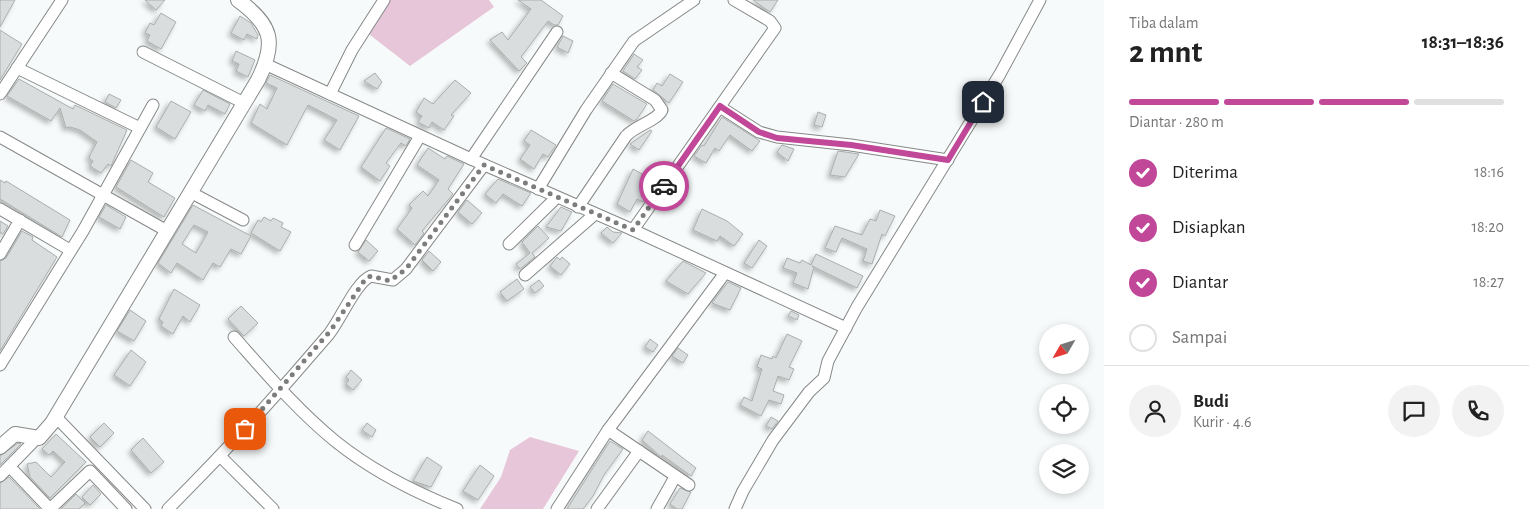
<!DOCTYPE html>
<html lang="id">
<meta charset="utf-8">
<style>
body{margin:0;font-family:"Alegreya Sans",sans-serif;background:#f2f2f2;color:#222;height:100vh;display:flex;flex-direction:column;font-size:19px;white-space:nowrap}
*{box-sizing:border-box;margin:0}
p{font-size:16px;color:#767676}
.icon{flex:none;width:28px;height:28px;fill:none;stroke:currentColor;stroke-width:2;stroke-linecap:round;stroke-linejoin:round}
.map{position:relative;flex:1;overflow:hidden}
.drawer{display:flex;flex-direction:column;background:#fff;width:425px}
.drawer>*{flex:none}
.needle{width:32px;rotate:231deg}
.tools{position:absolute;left:1039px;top:324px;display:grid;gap:10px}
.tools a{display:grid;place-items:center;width:50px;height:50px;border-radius:50%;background:#fff;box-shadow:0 2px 8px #0003;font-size:25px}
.pin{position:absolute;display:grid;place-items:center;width:42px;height:42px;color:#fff;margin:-21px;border-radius:10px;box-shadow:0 2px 8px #0006}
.courier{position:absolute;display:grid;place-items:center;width:50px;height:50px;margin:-25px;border:4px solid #c14799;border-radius:50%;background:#fff;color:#222;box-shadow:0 1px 6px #0007}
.summary em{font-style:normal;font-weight:600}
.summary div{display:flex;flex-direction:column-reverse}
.summary{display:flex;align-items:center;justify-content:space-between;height:85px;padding:0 25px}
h1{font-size:32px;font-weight:600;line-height:38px}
.bar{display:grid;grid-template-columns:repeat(4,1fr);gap:8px 5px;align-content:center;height:60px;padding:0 25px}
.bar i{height:6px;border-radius:4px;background:#e0e0e0}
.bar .selected{background:#c14799}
.bar p{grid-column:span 4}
.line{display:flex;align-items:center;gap:12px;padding:0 25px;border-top:1px solid #e0e0e0}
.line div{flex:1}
.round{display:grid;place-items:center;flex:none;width:52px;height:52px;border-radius:26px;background:#f2f2f2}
ol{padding:0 25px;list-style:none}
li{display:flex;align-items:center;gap:15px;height:55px}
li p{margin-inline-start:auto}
li .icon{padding:5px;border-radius:50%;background:#c14799;color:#fff;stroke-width:4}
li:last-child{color:#767676}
li i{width:28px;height:28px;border:2px solid #e0e0e0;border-radius:50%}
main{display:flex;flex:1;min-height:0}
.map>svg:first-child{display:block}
</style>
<main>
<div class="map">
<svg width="1104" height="509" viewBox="0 0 1104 509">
<defs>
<filter id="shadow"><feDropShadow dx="-3" dy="3" stdDeviation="2.5" flood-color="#0004"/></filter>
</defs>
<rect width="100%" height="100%" fill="#f7fafa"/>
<g fill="#e7c6d9">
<polygon points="390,0 489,0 494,7 410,66 365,31"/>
<polygon points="530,437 579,451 543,509 480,509 501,477 510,450"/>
</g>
<g fill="#d9dddd" stroke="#aaaead" fill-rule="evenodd" filter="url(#shadow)">
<polygon points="0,0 15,0 0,27"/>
<polygon points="145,0 165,0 156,10"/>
<polygon points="518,0 541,0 563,16 558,25 554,25 548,21 521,57 527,63 519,71 490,40 502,32 508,40 531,9"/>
<polygon points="753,0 778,0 770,12"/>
<polygon points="161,13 176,22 161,49 147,41 150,35 145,33 150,23 154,25"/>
<polygon points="240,16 251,23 258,35 257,39 247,34 244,40 231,33"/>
<polygon points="0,30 22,44 0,80"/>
<polygon points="563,36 573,41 568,53 557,47"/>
<polygon points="236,51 255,60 248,77 236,71 239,64 232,61"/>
<polygon points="634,54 643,60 637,67 642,70 635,79 623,71"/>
<polygon points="375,73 382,82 377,89 364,81"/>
<polygon points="670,74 683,82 669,103 653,90 657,83 662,86"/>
<polygon points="270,75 359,116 340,150 324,140 337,120 308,105 287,145 251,123 260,104 267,109 277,88 266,83"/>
<polygon points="19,79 73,109 75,105 127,130 111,166 108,164 101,173 90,166 93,161 89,158 90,155 97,142 80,130 70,127 66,128 60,108 51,121 7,96"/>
<polygon points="455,80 471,93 451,115 454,116 444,130 432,122 429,128 418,122 422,116 416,112 424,98 433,104"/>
<polygon points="613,84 647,104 637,119 634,121 602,101"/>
<polygon points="203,90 230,104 225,114 208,105 205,111 194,105"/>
<polygon points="109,94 121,100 116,108 105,102"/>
<polygon points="171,101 191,112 175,139 156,127"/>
<polygon points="818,112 826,115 822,127 814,125"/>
<polygon points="722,117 760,141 752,151 730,135 719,151 715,148 706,163 694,156 702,145 704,146"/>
<polygon points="386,128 410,139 406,146 401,143 386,163 390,166 380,181 361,167"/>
<polygon points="531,130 556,145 548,157 543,154 534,169 520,159 530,145 524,141"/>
<polygon points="650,130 652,131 639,150 630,144"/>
<polygon points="782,145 794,149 788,161 777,152"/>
<polygon points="428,148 445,159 447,156 464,164 448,189 453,194 422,231 424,233 415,245 397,229 412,208 409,205 423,191 428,196 439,180 417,165"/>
<polygon points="838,151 859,154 845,177 830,175"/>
<polygon points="131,160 153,173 148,182 175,198 164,217 116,187"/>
<polygon points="633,169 653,180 643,202 637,199 630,212 617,204"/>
<polygon points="498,179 531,193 522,206 503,194 496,203 485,194"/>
<polygon points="0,180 5,183 6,181 70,220 62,237 0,199"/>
<polygon points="467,200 482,213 472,224 458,212"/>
<polygon points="106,205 126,217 120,229 99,217"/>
<path d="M 193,205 L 251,236 L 241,254 L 231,249 L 220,267 L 213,263 L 203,280 L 177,263 L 171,273 L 158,263 ZM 194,225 L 208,232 L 196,253 L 182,244 Z"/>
<polygon points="561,207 572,212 561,231 546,227"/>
<polygon points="702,209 727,221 743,234 734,246 720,236 717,241 693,230"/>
<polygon points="880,210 895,216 885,236 882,234 872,264 863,261 867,249 842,238 836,252 825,248 835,226 862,235 870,219 876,221"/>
<polygon points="264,217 271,221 273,218 283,223 281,227 291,232 280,251 251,233 258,220 261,222"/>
<polygon points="0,221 8,226 3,234 0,232"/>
<polygon points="538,226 549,238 532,253 535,257 520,269 516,264 530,253 522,242"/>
<polygon points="607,227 613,232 622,233 613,243 601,233"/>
<polygon points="22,231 33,237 32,240 57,257 0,351 0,261 6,258"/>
<polygon points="366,240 378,251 369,261 358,252"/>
<polygon points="759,240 767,246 752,268 744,263"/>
<polygon points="429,251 441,262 433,271 422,260"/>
<polygon points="816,254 863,276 857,288 812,266 814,267 808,289 793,283 797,273 783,268 787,258 800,263 802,260 811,265"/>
<polygon points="557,257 560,260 562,257 570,264 561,275 550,266"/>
<polygon points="683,261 706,273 688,294 666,281"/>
<polygon points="517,279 524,289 507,301 500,292"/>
<polygon points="539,280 544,286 535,293 530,287"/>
<polygon points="728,282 741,288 730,310 712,303"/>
<polygon points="174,289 200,305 190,322 183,316 173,334 161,326 163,322 159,319"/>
<polygon points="241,306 258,323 244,336 228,319"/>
<polygon points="130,310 146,321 134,341 117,331"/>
<polygon points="791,311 799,315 797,320 788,316"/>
<polygon points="787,334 802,341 789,367 794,369 789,380 778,376 773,391 784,395 781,404 769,400 761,416 740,405 744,397 752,401 762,369 757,367 761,355 772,359 773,356 776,358"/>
<polygon points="650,339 658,345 653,352 645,347"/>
<polygon points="678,348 688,355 683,363 672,356"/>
<polygon points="131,350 146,362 130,386 114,375"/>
<polygon points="351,370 362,380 353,390 346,384 349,380 346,377"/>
<polygon points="771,417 778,421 772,429 766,426"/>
<polygon points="104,423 114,433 100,447 90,437"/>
<polygon points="367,423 376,430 372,437 362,430"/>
<polygon points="648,431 696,468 691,476 662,455 661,457 642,440"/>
<polygon points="56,434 86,462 50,498 30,477 27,464 36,462 51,477 65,462 53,451 49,455 42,449"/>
<polygon points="143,438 164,462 151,473 131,450"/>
<polygon points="610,441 623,449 604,475 593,496 583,509 567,509"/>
<polygon points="18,443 21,444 0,465 0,456"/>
<polygon points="427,457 442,467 431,487 413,481"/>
<polygon points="480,465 494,476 478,500 463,491"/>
<polygon points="9,477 40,509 0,509 0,483"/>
<polygon points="93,485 101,494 90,505 82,497"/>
<polygon points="680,488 691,492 682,509 677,509 670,504"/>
<polygon points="76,494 85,503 79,509 61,509"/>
</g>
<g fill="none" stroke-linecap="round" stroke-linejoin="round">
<defs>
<g id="minor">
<polyline points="143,52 244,103"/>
<polyline points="265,64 471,159 633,230 846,328"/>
<polyline points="17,68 140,128"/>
<polyline points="0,94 62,0"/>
<polyline points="330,94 352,50 384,0"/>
<polyline points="720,107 759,132 777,137 851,145 948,160"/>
<polyline points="0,137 167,231"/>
<polyline points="471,159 557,32"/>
<polyline points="538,189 586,110 634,41 694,0"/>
<polyline points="190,192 243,220"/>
<path d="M 578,207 L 626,136 C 636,125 657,121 662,110 L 655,100 L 611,73"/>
<polyline points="0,209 70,250"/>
<polyline points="633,230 775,28 770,21 734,0"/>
<polyline points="509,244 556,198"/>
<polyline points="355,245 420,136"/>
<polyline points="0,254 20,220"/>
<polyline points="525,275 595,214"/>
<path d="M 234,337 C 266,373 297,410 335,441 C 371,470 414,492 457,509"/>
<polyline points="0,365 83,231 153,105"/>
<polyline points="56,417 145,509"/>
<polyline points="608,430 689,485"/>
<polyline points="220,456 273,509"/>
<polyline points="10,467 50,509"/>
<polyline points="0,476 37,438"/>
<polyline points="50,509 90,471 126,509"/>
<path d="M 168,509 C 224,453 278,394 329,334 C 341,319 356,282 371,276 L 393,280 L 406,269 L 484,165"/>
<polyline points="557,509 608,430 725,273"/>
<polyline points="597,509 639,451"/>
<polyline points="657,509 675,477"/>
<polyline points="735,509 743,491 773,440 809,392 824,378 828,361 857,307 1000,74 1040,0"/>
</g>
<path id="tertiary" d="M 0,447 L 15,434 L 39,438 L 52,423 L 258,80 C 277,42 272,25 238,0"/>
</defs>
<use href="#minor" stroke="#868988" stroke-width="13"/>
<use href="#tertiary" stroke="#868988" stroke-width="16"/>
<use href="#minor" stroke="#fff" stroke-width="11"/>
<use href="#tertiary" stroke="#fff" stroke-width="14"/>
</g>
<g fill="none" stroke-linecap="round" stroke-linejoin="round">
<polyline stroke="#7c7e7e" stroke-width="5" stroke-dasharray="0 9" points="245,429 331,330 366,278 371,276 390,281 406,269 484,165 633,230 664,186"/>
<polyline stroke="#c14799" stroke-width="6" points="664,186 720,106 759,132 777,138 851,145 948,160 983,102"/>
</g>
</svg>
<div class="tools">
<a><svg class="needle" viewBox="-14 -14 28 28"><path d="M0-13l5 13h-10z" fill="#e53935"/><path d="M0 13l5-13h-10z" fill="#767676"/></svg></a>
<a><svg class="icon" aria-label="locate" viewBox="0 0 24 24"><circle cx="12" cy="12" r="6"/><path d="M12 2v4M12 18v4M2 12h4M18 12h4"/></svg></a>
<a><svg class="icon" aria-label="layers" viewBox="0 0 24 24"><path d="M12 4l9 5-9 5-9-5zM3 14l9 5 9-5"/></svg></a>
</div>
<div class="pin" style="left:245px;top:429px;background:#ea580c"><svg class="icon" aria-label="bag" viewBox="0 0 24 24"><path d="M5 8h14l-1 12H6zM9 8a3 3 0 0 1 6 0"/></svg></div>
<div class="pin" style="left:983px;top:102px;background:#1f2937"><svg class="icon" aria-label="home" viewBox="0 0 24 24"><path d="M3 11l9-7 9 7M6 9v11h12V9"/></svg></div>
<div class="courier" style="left:664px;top:186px"><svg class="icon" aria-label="car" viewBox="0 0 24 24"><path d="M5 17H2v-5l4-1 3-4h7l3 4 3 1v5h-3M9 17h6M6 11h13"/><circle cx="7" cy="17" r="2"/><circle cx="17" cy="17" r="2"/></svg></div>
</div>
<section class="drawer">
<div class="summary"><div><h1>2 mnt</h1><p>Tiba dalam</p></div><em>18:31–18:36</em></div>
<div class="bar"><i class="selected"></i><i class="selected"></i><i class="selected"></i><i></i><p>Diantar · 280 m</p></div>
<ol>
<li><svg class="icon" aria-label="check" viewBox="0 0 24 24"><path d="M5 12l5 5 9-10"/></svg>Diterima<p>18:16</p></li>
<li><svg class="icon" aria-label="check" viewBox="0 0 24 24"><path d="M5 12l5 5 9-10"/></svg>Disiapkan<p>18:20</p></li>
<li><svg class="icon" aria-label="check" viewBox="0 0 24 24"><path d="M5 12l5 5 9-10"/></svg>Diantar<p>18:27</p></li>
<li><i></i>Sampai</li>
</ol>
<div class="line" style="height:90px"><a class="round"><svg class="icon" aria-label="person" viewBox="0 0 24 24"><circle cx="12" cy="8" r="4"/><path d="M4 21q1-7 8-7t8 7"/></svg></a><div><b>Budi</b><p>Kurir · 4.6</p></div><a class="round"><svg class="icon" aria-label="chat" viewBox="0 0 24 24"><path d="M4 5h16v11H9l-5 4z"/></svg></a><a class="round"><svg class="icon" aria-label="phone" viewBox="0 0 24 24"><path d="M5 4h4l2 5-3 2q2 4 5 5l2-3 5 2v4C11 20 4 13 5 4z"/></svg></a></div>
</section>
</main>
